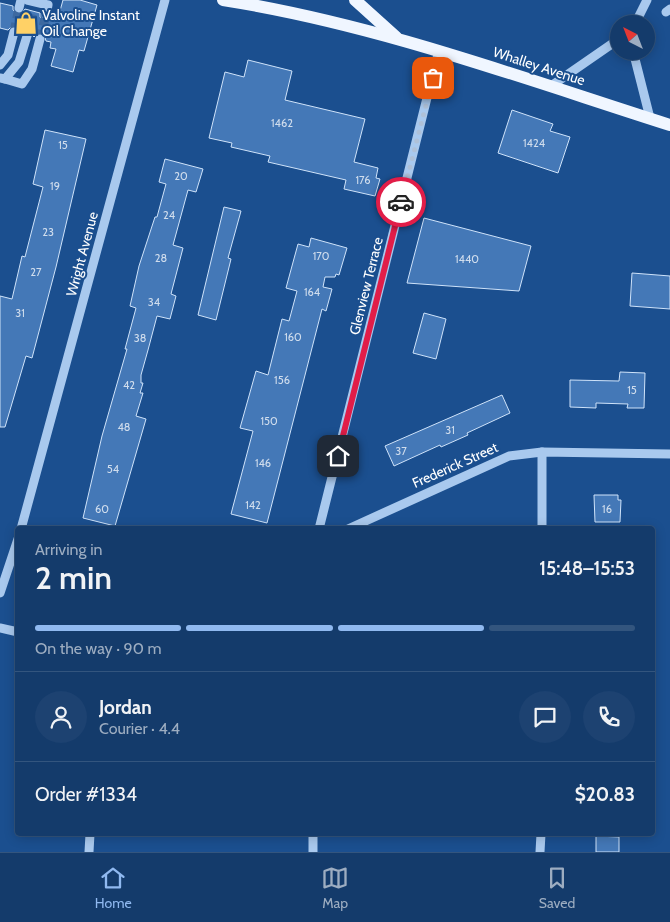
<!DOCTYPE html>
<meta charset="utf-8">
<style>
body{margin:0;font-family:Cabin,sans-serif;background:#1d4271;color:#f1f3f6;height:100vh;display:flex;flex-direction:column;font-size:19px;white-space:nowrap}
*{box-sizing:border-box;margin:0}
p{font-size:16px;color:#9dadc1}
.icon{flex:none;width:28px;height:28px;fill:none;stroke:currentColor;stroke-width:2;stroke-linecap:round;stroke-linejoin:round}
.map{position:relative;flex:1;overflow:hidden}
.sheet{position:absolute;left:15px;top:526px;width:640px;height:310px;display:flex;flex-direction:column;background:#143b6b;border-radius:5px;box-shadow:0 2px 12px #0003,0 0 0 1px #33557e}
.sheet>*{flex:none}
.needle{width:32px;rotate:318deg}
.buttons{position:absolute;left:610px;top:15px;display:grid;gap:10px}
.buttons a{display:grid;place-items:center;width:45px;height:45px;border-radius:50%;background:#143b6b;box-shadow:0 2px 12px #0003,0 0 0 1px #33557e;font-size:25px}
.pin{position:absolute;display:grid;place-items:center;width:42px;height:42px;color:#fff;margin:-21px;border-radius:10px;box-shadow:0 2px 8px #0006}
.courier{position:absolute;display:grid;place-items:center;width:50px;height:50px;margin:-25px;border:4px solid #e11d48;border-radius:50%;background:#fff;color:#222;box-shadow:0 1px 6px #0007}
.head em{font-style:normal;font-weight:600}
.head div{display:flex;flex-direction:column-reverse}
.head{display:flex;align-items:center;justify-content:space-between;height:85px;padding:0 20px}
h1{font-size:32px;font-weight:600;line-height:38px}
.bar{display:grid;grid-template-columns:repeat(4,1fr);gap:8px 5px;align-content:center;height:60px;padding:0 20px}
.bar i{height:6px;border-radius:4px;background:#33557e}
.bar .on{background:#90b9f0}
.bar p{grid-column:span 4}
.line{display:flex;align-items:center;gap:12px;padding:0 20px;border-top:1px solid #33557e}
.line div{flex:1}
.round{display:grid;place-items:center;flex:none;width:52px;height:52px;border-radius:26px;background:#1d4271}
.dock{display:flex;justify-content:space-around;align-items:center;height:70px;border-top:1px solid #33557e;background:#143b6b;font-size:14px;color:#9dadc1}
.dock a{display:grid;justify-items:center;gap:2px}
.dock .on{color:#90b9f0}
.map>svg:first-child{display:block}
</style>
<div class="map">
<svg width="670" height="852" viewBox="0 0 670 852">
<rect width="100%" height="100%" fill="#1b4f8f"/>
<g fill="#4478b7" stroke="#cfe3fa">
<polygon points="63,0 80,0 97,5 84,51 79,50 73,72 51,66 56,49 50,48 51,42 46,41 44,34 38,33 34,37 28,30 20,34 16,26 12,26 8,30 0,28 0,3 13,6 13,10 17,14 21,14 25,9 40,13 40,17 45,21 52,16 58,18"/>
<polygon points="248,60 292,71 285,100 365,119 354,162 378,168 376,178 380,179 375,196 344,189 346,180 268,162 270,156 231,147 232,143 209,138 225,72 244,77"/>
<polygon points="512,110 553,124 550,131 570,137 558,173 498,153"/>
<polygon points="45,130 86,139 56,267 32,358 26,356 5,427 0,427 0,296 12,299 22,256 25,257 43,187 33,184"/>
<polygon points="165,159 203,169 196,192 188,190 173,245 183,248 171,294 176,296 170,319 157,316 148,350 141,375 141,383 143,383 140,393 143,393 136,416 146,419 115,526 83,518 102,436 127,349 125,349 136,308 130,306 139,266 155,217 157,217 166,184 159,182"/>
<polygon points="224,207 241,211 228,258 231,259 216,320 198,315"/>
<polygon points="424,218 531,246 519,291 407,283"/>
<polygon points="311,238 347,248 339,275 336,274 335,277 325,277 323,287 332,289 326,311 322,309 267,523 231,514 253,431 240,428 256,371 268,375 282,319 289,321 297,291 286,288 298,244 309,247"/>
<polygon points="632,273 670,276 670,309 630,306"/>
<polygon points="424,313 446,319 436,359 413,353"/>
<polygon points="620,372 645,373 644,408 627,408 628,404 596,403 596,408 570,407 570,380 619,381"/>
<polygon points="502,395 510,413 467,433 468,435 441,447 440,445 394,466 385,446"/>
<polygon points="594,495 618,495 618,500 621,500 620,522 595,522"/>
<polygon points="596,836 619,837 619,852 596,852"/>
</g>
<g fill="none" stroke-linecap="round" stroke-linejoin="round">
<g stroke="#3d69a0" stroke-width="9" stroke-dasharray="9 4.5" stroke-linecap="butt">
<polyline points="14,32 19,8"/>
<polyline points="27,36 33,11"/>
<polyline points="40,39 46,15"/>
</g>
<g stroke="#a9c9ee" stroke-width="9">
<polyline points="27,0 48,5 46,15"/>
<polyline points="19,8 21,0"/>
<polyline points="666,12 670,9"/>
<polyline points="635,24 647,0"/>
<polyline points="633,51 650,118"/>
<polyline points="0,65 8,55 14,32"/>
<polyline points="0,78 5,79 19,62 27,36"/>
<polyline points="5,79 22,84 32,69 40,39"/>
<polyline points="551,86 619,39"/>
<polyline points="21,529 165,0"/>
<polyline points="319,529 439,50"/>
<polyline points="348,529 509,456 542,452 670,454"/>
<polyline points="542,529 542,452"/>
<polyline points="0,593 18,539"/>
<polyline points="0,628 18,632"/>
<polyline points="89,852 90,834"/>
<polyline points="313,852 313,834"/>
<polyline points="540,852 541,834"/>
</g>
<g stroke="#f0f6ff" stroke-width="12">
<path d="M 223,0 C 376,24 522,78 670,125"/>
<polyline points="355,0 396,37"/>
</g>
</g>
<g fill="none" stroke-linecap="round" stroke-linejoin="round">
<polyline stroke="#afc1d8" stroke-width="5" stroke-dasharray="0 9" points="401,202 433,78"/>
<polyline stroke="#e11d48" stroke-width="6" points="338,456 401,202"/>
</g>
<defs>
<symbol id="shop-bare" viewBox="-9 -9 18 18"><path d="M-5-2.5h2.3a2.7 3.5 0 0 1 5.4 0H5L5.5 6h-11ZM-1.5-2.5h3a1.5 2.3 0 0 0-3 0Z" fill="#ffd166" stroke="#1b4f8f" stroke-width="2.5" paint-order="stroke"/></symbol>
</defs>
<g fill-rule="evenodd">
<use href="#shop-bare" x="10" y="7" width="32" height="32"/>
</g>
<g text-anchor="middle" dominant-baseline="central" stroke-width="4" stroke-linejoin="round" paint-order="stroke">
<g font-size="11" fill="#d0dded">
<text x="282" y="123">1462</text>
<text x="534" y="143">1424</text>
<text x="63" y="145">15</text>
<text x="181" y="176">20</text>
<text x="363" y="180">176</text>
<text x="55" y="186">19</text>
<text x="169" y="215">24</text>
<text x="48" y="232">23</text>
<text x="321" y="256">170</text>
<text x="161" y="258">28</text>
<text x="467" y="259">1440</text>
<text x="36" y="272">27</text>
<text x="312" y="292">164</text>
<text x="154" y="302">34</text>
<text x="20" y="313">31</text>
<text x="293" y="337">160</text>
<text x="140" y="338">38</text>
<text x="282" y="380">156</text>
<text x="129" y="385">42</text>
<text x="632" y="390">15</text>
<text x="269" y="421">150</text>
<text x="124" y="427">48</text>
<text x="450" y="430">31</text>
<text x="401" y="451">37</text>
<text x="263" y="463">146</text>
<text x="113" y="469">54</text>
<text x="253" y="505">142</text>
<text x="102" y="509">60</text>
<text x="607" y="509">16</text>
</g>
<g font-size="14" fill="#fff" stroke="#1b4f8f" text-anchor="start">
<text x="42" y="15">Valvoline Instant<tspan x="42" dy="16">Oil Change</tspan></text>
</g>
<g font-size="14" fill="#fff" stroke="#1b4f8f">
<text transform="translate(539 66) rotate(18)">Whalley Avenue</text>
<text transform="translate(82 254) rotate(-75)">Wright Avenue</text>
<text transform="translate(366 286) rotate(-76)">Glenview Terrace</text>
<text transform="translate(455 465) rotate(-24)">Frederick Street</text>
</g>
</g>
</svg>
<div class="buttons">
<a><svg class="needle" viewBox="-14 -14 28 28"><path d="M0-13l5 13h-10z" fill="#e53935"/><path d="M0 13l5-13h-10z" fill="#9dadc1"/></svg></a>
</div>
<div class="pin" style="left:433px;top:78px;background:#ea580c"><svg class="icon" aria-label="bag" viewBox="0 0 24 24"><path d="M5 8h14l-1 12H6zM9 8a3 3 0 0 1 6 0"/></svg></div>
<div class="pin" style="left:338px;top:456px;background:#1f2937"><svg class="icon" aria-label="home" viewBox="0 0 24 24"><path d="M3 11l9-7 9 7M6 9v11h12V9"/></svg></div>
<div class="courier" style="left:401px;top:202px"><svg class="icon" aria-label="car" viewBox="0 0 24 24"><path d="M5 17H2v-5l4-1 3-4h7l3 4 3 1v5h-3M9 17h6M6 11h13"/><circle cx="7" cy="17" r="2"/><circle cx="17" cy="17" r="2"/></svg></div>
<section class="sheet">
<div class="head"><div><h1>2 min</h1><p>Arriving in</p></div><em>15:48–15:53</em></div>
<div class="bar"><i class="on"></i><i class="on"></i><i class="on"></i><i></i><p>On the way · 90 m</p></div>
<div class="line" style="height:90px"><a class="round"><svg class="icon" aria-label="person" viewBox="0 0 24 24"><circle cx="12" cy="8" r="4"/><path d="M4 21q1-7 8-7t8 7"/></svg></a><div><b>Jordan</b><p>Courier · 4.4</p></div><a class="round"><svg class="icon" aria-label="chat" viewBox="0 0 24 24"><path d="M4 5h16v11H9l-5 4z"/></svg></a><a class="round"><svg class="icon" aria-label="phone" viewBox="0 0 24 24"><path d="M5 4h4l2 5-3 2q2 4 5 5l2-3 5 2v4C11 20 4 13 5 4z"/></svg></a></div>
<div class="line" style="height:65px"><div>Order #1334</div><b>$20.83</b></div>
</section>
</div>
<nav class="dock">
<a class="on"><svg class="icon" aria-label="home" viewBox="0 0 24 24"><path d="M3 11l9-7 9 7M6 9v11h12V9"/></svg>Home</a>
<a><svg class="icon" aria-label="map" viewBox="0 0 24 24"><path d="M3 6l6-2 6 2 6-2v14l-6 2-6-2-6 2zM9 4v14M15 6v14"/></svg>Map</a>
<a><svg class="icon" aria-label="saved" viewBox="0 0 24 24"><path d="M7 4h10v16l-5-4-5 4z"/></svg>Saved</a>
</nav>
